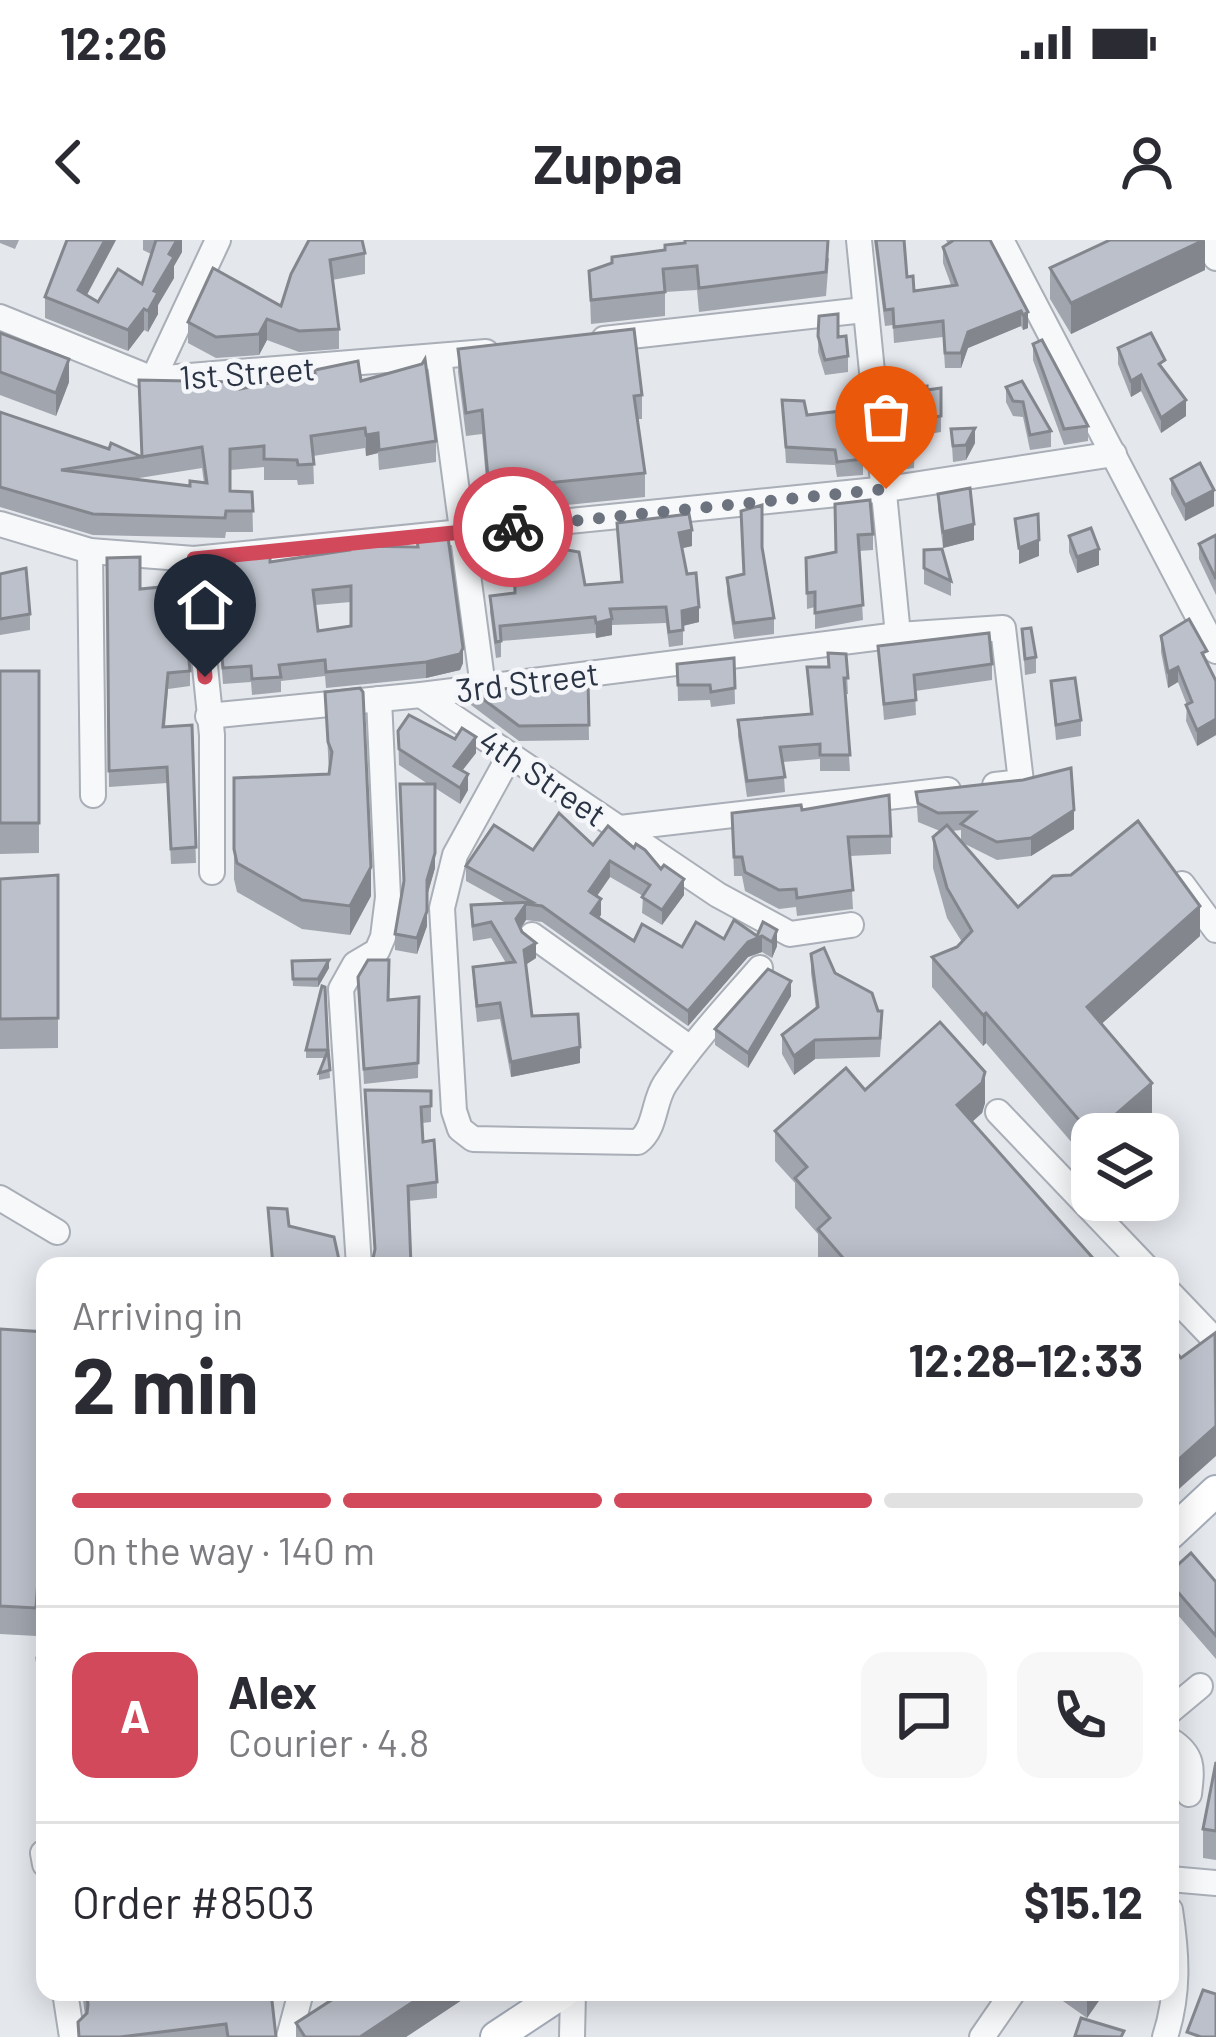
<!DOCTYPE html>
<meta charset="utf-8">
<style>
body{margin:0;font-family:Barlow,sans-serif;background:#f7f7f7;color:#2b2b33;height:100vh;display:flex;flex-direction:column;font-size:45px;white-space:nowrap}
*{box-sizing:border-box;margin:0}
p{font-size:39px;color:#7c7c81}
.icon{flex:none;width:66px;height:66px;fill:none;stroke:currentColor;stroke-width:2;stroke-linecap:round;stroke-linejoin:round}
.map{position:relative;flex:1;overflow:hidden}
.panel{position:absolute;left:36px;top:1017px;width:1143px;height:744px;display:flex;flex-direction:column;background:#fff;border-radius:24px;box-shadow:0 6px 30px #0003}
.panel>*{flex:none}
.buttons{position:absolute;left:1071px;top:873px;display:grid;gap:24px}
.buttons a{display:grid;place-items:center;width:108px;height:108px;border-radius:24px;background:#fff;box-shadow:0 6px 30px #0003;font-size:60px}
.pin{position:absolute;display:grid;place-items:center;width:102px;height:102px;color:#fff;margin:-123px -51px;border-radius:50% 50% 50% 0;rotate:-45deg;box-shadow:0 0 12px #0007}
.pin .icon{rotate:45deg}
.courier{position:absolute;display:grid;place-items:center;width:120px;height:120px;margin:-60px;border:9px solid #d1495b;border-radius:50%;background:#fff;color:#222;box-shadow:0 3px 15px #0007}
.head em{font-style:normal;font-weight:700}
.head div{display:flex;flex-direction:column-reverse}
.head{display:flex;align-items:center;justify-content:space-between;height:204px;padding:0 36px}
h1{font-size:78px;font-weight:700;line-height:90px}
.bar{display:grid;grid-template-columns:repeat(4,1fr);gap:18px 12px;align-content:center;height:144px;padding:0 36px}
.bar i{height:15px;border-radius:9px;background:#e1e1e2}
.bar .active{background:#d1495b}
.bar p{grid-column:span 4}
.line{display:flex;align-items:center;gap:30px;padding:0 36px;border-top:3px solid #e1e1e2}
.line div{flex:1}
.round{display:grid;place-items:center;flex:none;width:126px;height:126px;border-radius:24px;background:#f7f7f7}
.status{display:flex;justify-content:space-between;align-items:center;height:84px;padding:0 60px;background:#fff;direction:ltr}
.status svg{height:33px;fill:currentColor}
header{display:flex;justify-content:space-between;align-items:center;height:156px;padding:0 36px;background:#fff;font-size:54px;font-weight:700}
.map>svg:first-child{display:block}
</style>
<div class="status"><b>12:26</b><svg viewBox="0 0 49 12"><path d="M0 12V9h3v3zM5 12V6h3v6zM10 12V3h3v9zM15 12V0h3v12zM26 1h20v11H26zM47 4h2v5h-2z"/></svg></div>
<header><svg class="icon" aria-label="back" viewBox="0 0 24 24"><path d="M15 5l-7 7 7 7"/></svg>Zuppa<svg class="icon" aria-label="person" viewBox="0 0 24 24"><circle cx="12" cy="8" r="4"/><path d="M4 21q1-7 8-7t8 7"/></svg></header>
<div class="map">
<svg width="1216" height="1797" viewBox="0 0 1216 1797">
<rect width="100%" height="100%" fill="#e4e7ec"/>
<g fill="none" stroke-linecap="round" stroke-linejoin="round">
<defs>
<g id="minor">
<polyline points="859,0 898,395"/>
<polyline points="1001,0 1216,411"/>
<polyline points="1206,0 1216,18"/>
<polyline points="0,77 153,139 486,112"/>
<polyline points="604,99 864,70"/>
<polyline points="439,117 483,447"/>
<polyline points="153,139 218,0"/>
<polyline points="0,284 90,311 194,319 887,249 1114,214"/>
<polyline points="90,311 93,555"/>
<polyline points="194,319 212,495 212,632"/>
<polyline points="421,455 718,655 790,694 851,685"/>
<polyline points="208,476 421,455 898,395 1003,388 1021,542 995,545"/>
<path d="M 510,515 L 455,615 L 442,668 L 454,871 L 460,889 L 473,899 L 638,902 C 656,889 653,862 665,844 C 693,802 727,766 760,728"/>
<polyline points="620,588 948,550"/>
<polyline points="1182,644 1216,690"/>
<polyline points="532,695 690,808"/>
<polyline points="998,872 1145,1026"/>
<polyline points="0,958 57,992"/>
<polyline points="359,1026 341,749 355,724 377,711 383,697 388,657 379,459"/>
<polyline points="1170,1053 1216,1101"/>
<polyline points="1170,1471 1200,1446"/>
<path d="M 1170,1500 C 1194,1515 1192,1528 1189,1554"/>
<polyline points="43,1613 45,1624"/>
<polyline points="1170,1639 1216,1643"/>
<polyline points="65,1752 72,1797"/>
<polyline points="289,1797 301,1752"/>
<polyline points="572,1797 573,1752"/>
<polyline points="982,1797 1013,1752"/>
<path d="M 1165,1797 C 1179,1754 1177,1715 1170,1670"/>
</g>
<g id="major">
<polyline points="1170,1294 1216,1251"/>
<polyline points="496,1797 564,1752"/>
</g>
</defs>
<use href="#minor" stroke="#a9aeb7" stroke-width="28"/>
<use href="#major" stroke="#a3abb8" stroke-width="34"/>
<use href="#minor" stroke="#f7f8fa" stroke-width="24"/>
<use href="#major" stroke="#fff" stroke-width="30"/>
</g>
<g fill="#a1a5ae" fill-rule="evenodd">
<polygon points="0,0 19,0 15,9 0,3"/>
<polygon points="116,0 87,55 98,62 142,44 151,14 143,10 143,0 182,0 182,12 174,26 174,38 158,65 158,74 148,92 144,90 128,111 45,78 45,57"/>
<polygon points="309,0 365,13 365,34 332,40 339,89 339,109 299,112 267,100 259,115 216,118 188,103 188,82 281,66"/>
<polygon points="874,0 906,0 904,2 907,37 914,51 951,45 943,23 943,7 948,4 946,0 990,0 1028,88 1023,90 1021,86 968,108 961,128 945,128 943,97 894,103 893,85 885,86"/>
<polygon points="829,18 826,56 699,72 697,50 665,52 665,76 591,84 589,31"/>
<polygon points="1050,28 1205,30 1071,94 1050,59"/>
<polygon points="819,76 838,97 848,116 848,132 825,135 818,112"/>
<polygon points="0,93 69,142 56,176 0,155"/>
<polygon points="1033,104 1088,186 1088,201 1064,205 1033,120"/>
<polygon points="1118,108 1165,132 1186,176 1161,193 1141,151 1131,157 1118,124"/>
<polygon points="458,109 642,155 642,179 637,179 645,233 645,257 489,273 482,194 466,196 458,132"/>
<path d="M 361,141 L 436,201 L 436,222 L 379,230 L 378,213 L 366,216 L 365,208 L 313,216 L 314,244 L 298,245 L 297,240 L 264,240 L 264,227 L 230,230 L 230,251 L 252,252 L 253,292 L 226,292 L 225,298 L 93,295 L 0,267 L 0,172 L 109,209 L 141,216 L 240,149 ZM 202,228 L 204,243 L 190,246 L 133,239 Z"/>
<polygon points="1022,141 1051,191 1051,207 1030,210 1023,177 1013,176 1006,162 1006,147"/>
<polygon points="941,148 941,192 915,196 914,228 900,230 894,153"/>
<polygon points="782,160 807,175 863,219 863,235 837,237 835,225 786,223"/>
<polygon points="951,189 975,203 966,220 953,222"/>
<polygon points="1171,239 1214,266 1185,281 1171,254"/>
<polygon points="938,254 974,300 943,308 938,269"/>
<polygon points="835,264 873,294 873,310 859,311 863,380 815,389 815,367 807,369 806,318 836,312"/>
<polygon points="617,283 692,306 682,308 699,382 683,386 683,405 669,407 666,383 612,385 612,395 596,398 595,393 501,401 501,417 496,418 490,372 490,356 515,353 538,305 585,345 621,342"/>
<polygon points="1216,295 1216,355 1199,319 1199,304"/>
<polygon points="1069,296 1099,325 1077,333 1069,312"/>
<path d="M 350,310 L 463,423 L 460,430 L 426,438 L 326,448 L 325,436 L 281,441 L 281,452 L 252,455 L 251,442 L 223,444 L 217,361 L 235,360 L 270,322 ZM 351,362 L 351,386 L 318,391 L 315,365 Z"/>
<polygon points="924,310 951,341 951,356 924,344"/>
<polygon points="107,318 140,349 190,431 190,446 168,449 165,487 192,485 196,623 171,624 167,543 109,547"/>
<polygon points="0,334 30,374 30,390 0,395"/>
<polygon points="743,335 774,378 774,394 734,399 727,353 727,338"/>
<polygon points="1022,389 1036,417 1036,433 1025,435"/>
<polygon points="1161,396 1207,424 1216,441 1216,495 1197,506 1186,481 1187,465 1178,442 1168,448 1161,412"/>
<polygon points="878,406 992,424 992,440 915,451 916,475 884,480"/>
<polygon points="828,413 846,414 848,454 845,454 850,531 820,531 820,519 783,522 785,552 747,557 738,496 738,480 810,475 807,427 828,427"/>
<polygon points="734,418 735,464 711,467 710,460 678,461 677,424"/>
<polygon points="0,431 39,431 39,613 0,614"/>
<polygon points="588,439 589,500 519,501 471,465 471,450 551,447"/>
<polygon points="1051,441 1081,480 1081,496 1056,500"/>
<polygon points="325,452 371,656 350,695 302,689 237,652 234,639 234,538 329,534"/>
<polygon points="398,491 476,513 462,531 468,550 460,564 435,548 435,628 427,656 427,686 417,714 395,710 395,694 428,544 399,525"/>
<path d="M 916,552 L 1074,589 L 1031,616 L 997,620 L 963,603 L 1018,667 L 1200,696 L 1101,784 L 1152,873 L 1128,894 L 1092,894 L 1092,926 L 986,803 L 983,806 L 932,747 L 932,717 L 957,707 L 962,702 L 947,678 L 933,628 L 933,597 L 940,591 L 918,582 ZM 961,590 L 961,601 L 952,591 Z"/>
<polygon points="802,570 891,596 891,614 850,616 853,669 797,676 796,667 779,669 745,651 742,636 734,636 732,573"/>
<polygon points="593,605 684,655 662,685 642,673 643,656 610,637 597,656 601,675 598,678 634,701 682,707 757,696 763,682 777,706 772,718 762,712 748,717 688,786 542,682 526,680 520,689 536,718 525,725 532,776 580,823 511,837 500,779 477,782 473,742 473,727 506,723 491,698 473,701 471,681 471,665 506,663 466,641 466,626 533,610"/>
<polygon points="58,635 58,808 0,809 0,639"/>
<polygon points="811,714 835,733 882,790 880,817 815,819 794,835 782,814 782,795 816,769 811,733"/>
<polygon points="292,721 329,728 318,747 293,746"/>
<polygon points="358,737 388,760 419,757 418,838 364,844"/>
<polygon points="325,747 330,838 319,840 319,833 325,818 306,818 306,810"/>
<polygon points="791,756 748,828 715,805 715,789"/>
<polygon points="365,850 431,851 431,882 422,883 423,902 437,942 437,958 408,961 373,1019 375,1012"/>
<polygon points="865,850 985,863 982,873 972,882 1100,1026 823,1026 818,1020 818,994 795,968 795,943 775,921 775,891"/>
<polygon points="268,968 289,986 339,1020 339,1026 272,1026"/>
<polygon points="0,1089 45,1092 45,1266 36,1396 0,1394"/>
<polygon points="1170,1332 1216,1342 1216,1419 1170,1366"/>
<polygon points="45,1417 45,1522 37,1449 37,1418"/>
<polygon points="1216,1521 1216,1620 1203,1618 1203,1589"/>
<polygon points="82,1752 271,1752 276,1797 78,1797 78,1782 85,1775"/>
<polygon points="474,1752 406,1797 296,1797 296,1783"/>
<polygon points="1053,1752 1105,1752 1087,1778 1053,1754"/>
</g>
<g fill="#83868d">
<polygon points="105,0 116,0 78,71 78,50"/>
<polygon points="177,0 182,0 182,12 174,26 174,38 158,65 158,74 148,92 148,71 154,51 169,14"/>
<polygon points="1205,0 1205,30 1071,94 1071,63"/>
<polygon points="144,69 144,90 128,111 128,90"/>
<polygon points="1021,71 1021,86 968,108 961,128 961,113 968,92"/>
<polygon points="1028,72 1028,88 1023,90 1023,75"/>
<polygon points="267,79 267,100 259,115 259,94"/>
<polygon points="69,119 69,142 56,176 56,153"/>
<polygon points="1141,135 1141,151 1131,157 1131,141"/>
<polygon points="1186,160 1186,176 1161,193 1161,178"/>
<polygon points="975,188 975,203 966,220 966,205"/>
<polygon points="378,193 378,213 366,216 366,195"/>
<polygon points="1214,250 1214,266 1185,281 1185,265"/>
<polygon points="974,284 974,300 943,308 943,292"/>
<polygon points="692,290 692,306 679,309 679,293"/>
<polygon points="1039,300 1039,316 1019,324 1019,308"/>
<polygon points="1099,309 1099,325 1077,333 1077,317"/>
<polygon points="699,367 699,382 682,386 682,371"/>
<polygon points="612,379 612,395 596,398 596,383"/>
<polygon points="463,408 463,423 460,430 426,438 426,422"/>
<polygon points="1178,427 1178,442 1168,448 1168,432"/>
<polygon points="1216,479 1216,495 1197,506 1197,490"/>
<polygon points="476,497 476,513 454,541 454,526"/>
<polygon points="468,534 468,550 460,564 460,548"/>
<polygon points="1074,570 1074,589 1031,616 1031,598"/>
<polygon points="435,613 435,628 427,656 427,640"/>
<polygon points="610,621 610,637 589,667 589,651"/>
<polygon points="371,627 371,656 350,695 350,666"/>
<polygon points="684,639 684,655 662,685 662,670"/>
<polygon points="601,659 601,675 591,688 591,673"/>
<polygon points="526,664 526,680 516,695 516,679"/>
<polygon points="1200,666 1200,696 1087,797 1087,767"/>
<polygon points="427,671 427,686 417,714 417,698"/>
<polygon points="777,690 777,706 772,718 772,702"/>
<polygon points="762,696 762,712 748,717 688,786 688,771 748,702"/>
<polygon points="536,703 536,718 524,726 524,710"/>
<polygon points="329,720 329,728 318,747 318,739"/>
<polygon points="791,741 791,756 748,828 748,813"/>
<polygon points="986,773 986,803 983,806 983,775"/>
<polygon points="815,800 815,819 794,835 794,816"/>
<polygon points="580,807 580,823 511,837 511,822"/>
<polygon points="985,832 985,863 982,873 957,895 957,865"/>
<polygon points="1152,843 1152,873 1128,894 1094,894"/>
<polygon points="1216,1186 1216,1216 1170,1257 1170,1227"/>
<polygon points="45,1238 45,1266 36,1396 36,1368"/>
<polygon points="428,1752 474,1752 406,1797 360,1797"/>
<polygon points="1089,1752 1105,1752 1087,1778 1087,1755"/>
</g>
<g fill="#bbc0ca" stroke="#83868d" stroke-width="3" fill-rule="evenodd">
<polygon points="67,0 105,0 78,50 98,62 118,29 142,44 156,0 177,0 169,14 174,17 154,51 158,53 148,71 144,69 128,90 45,57"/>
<polygon points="309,0 362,0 365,13 330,20 339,89 299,91 267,79 259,94 216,97 188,82 213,28 281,66 291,34"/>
<polygon points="685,0 828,0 826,32 699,48 697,26 663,29 665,52 591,60 589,31 612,23 612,17 665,10 665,5 685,3"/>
<polygon points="876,0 904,0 907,37 913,36 914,51 957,45 943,7 954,0 990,0 1028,72 1023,75 1021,71 968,92 961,113 945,113 943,81 894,87 893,69 885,70"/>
<polygon points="1110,0 1204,0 1071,63 1050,28"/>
<polygon points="838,74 838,97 846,96 848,116 825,120 818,96 819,76"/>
<polygon points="634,89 642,155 634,156 645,233 489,249 482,170 466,173 458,109"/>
<polygon points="0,93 69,119 56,153 0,132"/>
<polygon points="1151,93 1165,120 1159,124 1186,160 1161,178 1141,135 1131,141 1118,108"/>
<polygon points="1042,100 1088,186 1064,189 1033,104"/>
<path d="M 425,119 L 436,201 L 379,210 L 378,193 L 366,195 L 365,188 L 311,196 L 314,224 L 298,225 L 297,220 L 264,219 L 264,206 L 230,209 L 230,251 L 252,252 L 253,271 L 226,271 L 225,278 L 93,274 L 0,247 L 0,172 L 109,209 L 111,203 L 142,217 L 139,140 L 239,142 L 240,149 L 315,134 L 315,130 L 358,121 L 361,141 L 422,124 ZM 202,207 L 207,243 L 190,241 L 190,246 L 61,230 Z"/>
<polygon points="1022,141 1051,191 1030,195 1023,162 1013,161 1006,147"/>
<polygon points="927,146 927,150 941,148 941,176 915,180 914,213 900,215 894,153"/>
<polygon points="782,160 804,161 807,175 858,169 863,219 837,222 835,210 786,207"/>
<polygon points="975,188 966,205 953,206 951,189"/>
<polygon points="1200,223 1214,250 1185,265 1171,239"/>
<polygon points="970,248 974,284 943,292 938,254"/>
<polygon points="870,260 873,294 858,295 863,365 815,373 815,352 807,353 806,318 836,312 835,264"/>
<polygon points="762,265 762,307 774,378 734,383 727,338 744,334 741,271"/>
<polygon points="689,274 692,290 679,293 687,334 696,333 699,367 682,371 683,390 669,392 666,367 610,369 612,379 596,383 595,377 500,386 501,401 496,402 490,356 515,353 514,306 538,301 538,305 579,312 585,345 622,342 617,283"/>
<polygon points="1038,274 1039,300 1019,308 1015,279"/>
<polygon points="1091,288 1099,309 1077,317 1069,296"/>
<polygon points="1216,295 1216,339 1199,304"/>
<path d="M 448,297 L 463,408 L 460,414 L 426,422 L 326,432 L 325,420 L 279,425 L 281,437 L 252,439 L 251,426 L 223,428 L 217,361 L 236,360 L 234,319 L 270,316 L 270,322 L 350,310 L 350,306 L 418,307 L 417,300 ZM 351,346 L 351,386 L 318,391 L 313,350 Z"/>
<polygon points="942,309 951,341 924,328 924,310"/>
<polygon points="140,317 140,349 182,345 190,431 168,433 163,487 192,485 196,607 171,609 167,527 109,531 107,318"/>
<polygon points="26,328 30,374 0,379 0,334"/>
<polygon points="1189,379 1207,411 1202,413 1216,441 1216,479 1197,490 1186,465 1192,462 1178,427 1168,432 1161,396"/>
<polygon points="1031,388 1036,417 1025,419 1022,389"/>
<polygon points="989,393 992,424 914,435 916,460 884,464 878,406"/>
<polygon points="828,413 846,414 848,438 844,438 850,515 820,515 820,504 780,507 785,537 747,541 738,480 812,474 807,427 829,427"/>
<polygon points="734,418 735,448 711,452 710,445 678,445 677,424"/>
<rect x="0" y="431" width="39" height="152"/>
<polygon points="1075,438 1081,480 1056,485 1051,441"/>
<polygon points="588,439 589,485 519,486 471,450 551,447 551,444"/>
<polygon points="360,448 363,452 371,627 350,666 302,660 237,623 234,609 234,538 329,534 332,512 328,502 325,452"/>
<polygon points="409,475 455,499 462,488 476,497 454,526 468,534 460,548 399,509 398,491"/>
<polygon points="1071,528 1074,570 1031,598 997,602 961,584 975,572 938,573 918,563 916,552 1023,540"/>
<polygon points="400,544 435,544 435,613 427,640 427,671 417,698 395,694 404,641"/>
<polygon points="889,555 891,596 848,597 853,650 797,658 796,649 779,650 745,632 742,617 734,617 732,573 801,565 802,570"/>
<polygon points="559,573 593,605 608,586 634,608 636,604 645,610 661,629 664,625 684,639 662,670 642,657 650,645 610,621 589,651 601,659 591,673 634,701 642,684 682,707 696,682 724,699 734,680 757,696 763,682 777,690 772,702 762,696 748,702 688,771 542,666 526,664 516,679 522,692 536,703 524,710 532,776 578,774 580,807 511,822 500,763 477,766 473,727 515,722 491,682 473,686 471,665 532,662 466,626 494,585 533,610"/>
<polygon points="1138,581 1200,666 1087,767 1152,843 1092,895 986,773 983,775 932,717 957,707 972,691 947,648 933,597 947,585 1018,667 1053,636 1071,635"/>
<polygon points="58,635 58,778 0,779 0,639"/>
<polygon points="824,708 835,733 872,753 878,771 882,771 880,798 815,800 794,816 782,795 818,767 811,714"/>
<polygon points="329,720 318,739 293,739 292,721"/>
<polygon points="368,720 389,720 388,760 419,757 418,823 364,829 358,737"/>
<polygon points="768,729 791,741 748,813 715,789"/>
<polygon points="322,746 325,747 328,810 306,810"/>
<polygon points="940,782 985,832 982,843 957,865 1100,1026 850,1026 818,989 830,978 795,938 807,927 775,891 846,828 865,850"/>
<polygon points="328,810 330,830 319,833"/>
<polygon points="365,850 431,851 431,866 421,867 423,902 434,900 437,942 408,946 411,1026 365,1026 373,1019 375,1009"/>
<polygon points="268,968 287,969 289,986 334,997 339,1020 325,1021 326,1026 273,1026"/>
<polygon points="0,1089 45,1092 45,1238 36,1368 0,1366"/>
<polygon points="1215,1093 1216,1186 1170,1227 1170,1105 1181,1118"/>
<polygon points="1191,1313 1216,1342 1216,1396 1170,1343 1170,1332"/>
<polygon points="45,1417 45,1492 37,1418"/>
<polygon points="1216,1522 1216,1591 1203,1589"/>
<polygon points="1203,1750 1216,1754 1216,1797 1201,1797 1187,1792"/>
<polygon points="86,1752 271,1752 276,1797 228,1797 226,1784 120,1797 79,1797 78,1782 87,1773 88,1764"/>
<polygon points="344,1752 428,1752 360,1797 305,1797 296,1783"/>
<polygon points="1081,1778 1124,1791 1121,1797 1075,1796"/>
</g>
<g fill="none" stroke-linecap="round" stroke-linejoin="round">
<polyline stroke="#6c737f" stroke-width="12" stroke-dasharray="0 21.6" points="513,287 886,249"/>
<polyline stroke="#d1495b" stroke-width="15" points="205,437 194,319 513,287"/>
</g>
<g text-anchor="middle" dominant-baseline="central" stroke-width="9" stroke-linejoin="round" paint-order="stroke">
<g font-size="33" fill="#2b3445" stroke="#f4f6f9">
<text transform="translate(247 132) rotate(-4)">1st Street</text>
<text transform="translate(527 441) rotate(-7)">3rd Street</text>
<text transform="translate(543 537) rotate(34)">4th Street</text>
</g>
</g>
</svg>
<div class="buttons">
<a><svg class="icon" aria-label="layers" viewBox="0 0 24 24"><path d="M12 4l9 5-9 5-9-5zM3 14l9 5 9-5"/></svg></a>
</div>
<div class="pin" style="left:886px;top:249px;background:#ea580c"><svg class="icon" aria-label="bag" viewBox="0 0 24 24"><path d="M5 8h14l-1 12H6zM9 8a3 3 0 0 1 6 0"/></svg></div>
<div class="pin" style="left:205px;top:437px;background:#1f2937"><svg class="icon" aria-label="home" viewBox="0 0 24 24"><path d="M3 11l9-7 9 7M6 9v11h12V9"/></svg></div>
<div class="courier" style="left:513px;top:287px"><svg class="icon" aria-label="bike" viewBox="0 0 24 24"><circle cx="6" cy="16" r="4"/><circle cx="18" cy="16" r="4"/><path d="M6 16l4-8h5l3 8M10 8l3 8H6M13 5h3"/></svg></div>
<section class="panel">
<div class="head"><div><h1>2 min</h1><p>Arriving in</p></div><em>12:28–12:33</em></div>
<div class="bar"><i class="active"></i><i class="active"></i><i class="active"></i><i></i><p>On the way · 140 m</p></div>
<div class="line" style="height:216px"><b class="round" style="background:#d1495b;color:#fff">A</b><div><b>Alex</b><p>Courier · 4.8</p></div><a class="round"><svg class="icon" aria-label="chat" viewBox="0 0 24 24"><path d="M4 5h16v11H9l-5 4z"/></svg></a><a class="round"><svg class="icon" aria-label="phone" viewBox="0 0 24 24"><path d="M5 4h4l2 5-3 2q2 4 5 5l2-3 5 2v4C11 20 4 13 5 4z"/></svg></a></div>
<div class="line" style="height:156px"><div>Order #8503</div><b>$15.12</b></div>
</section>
</div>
